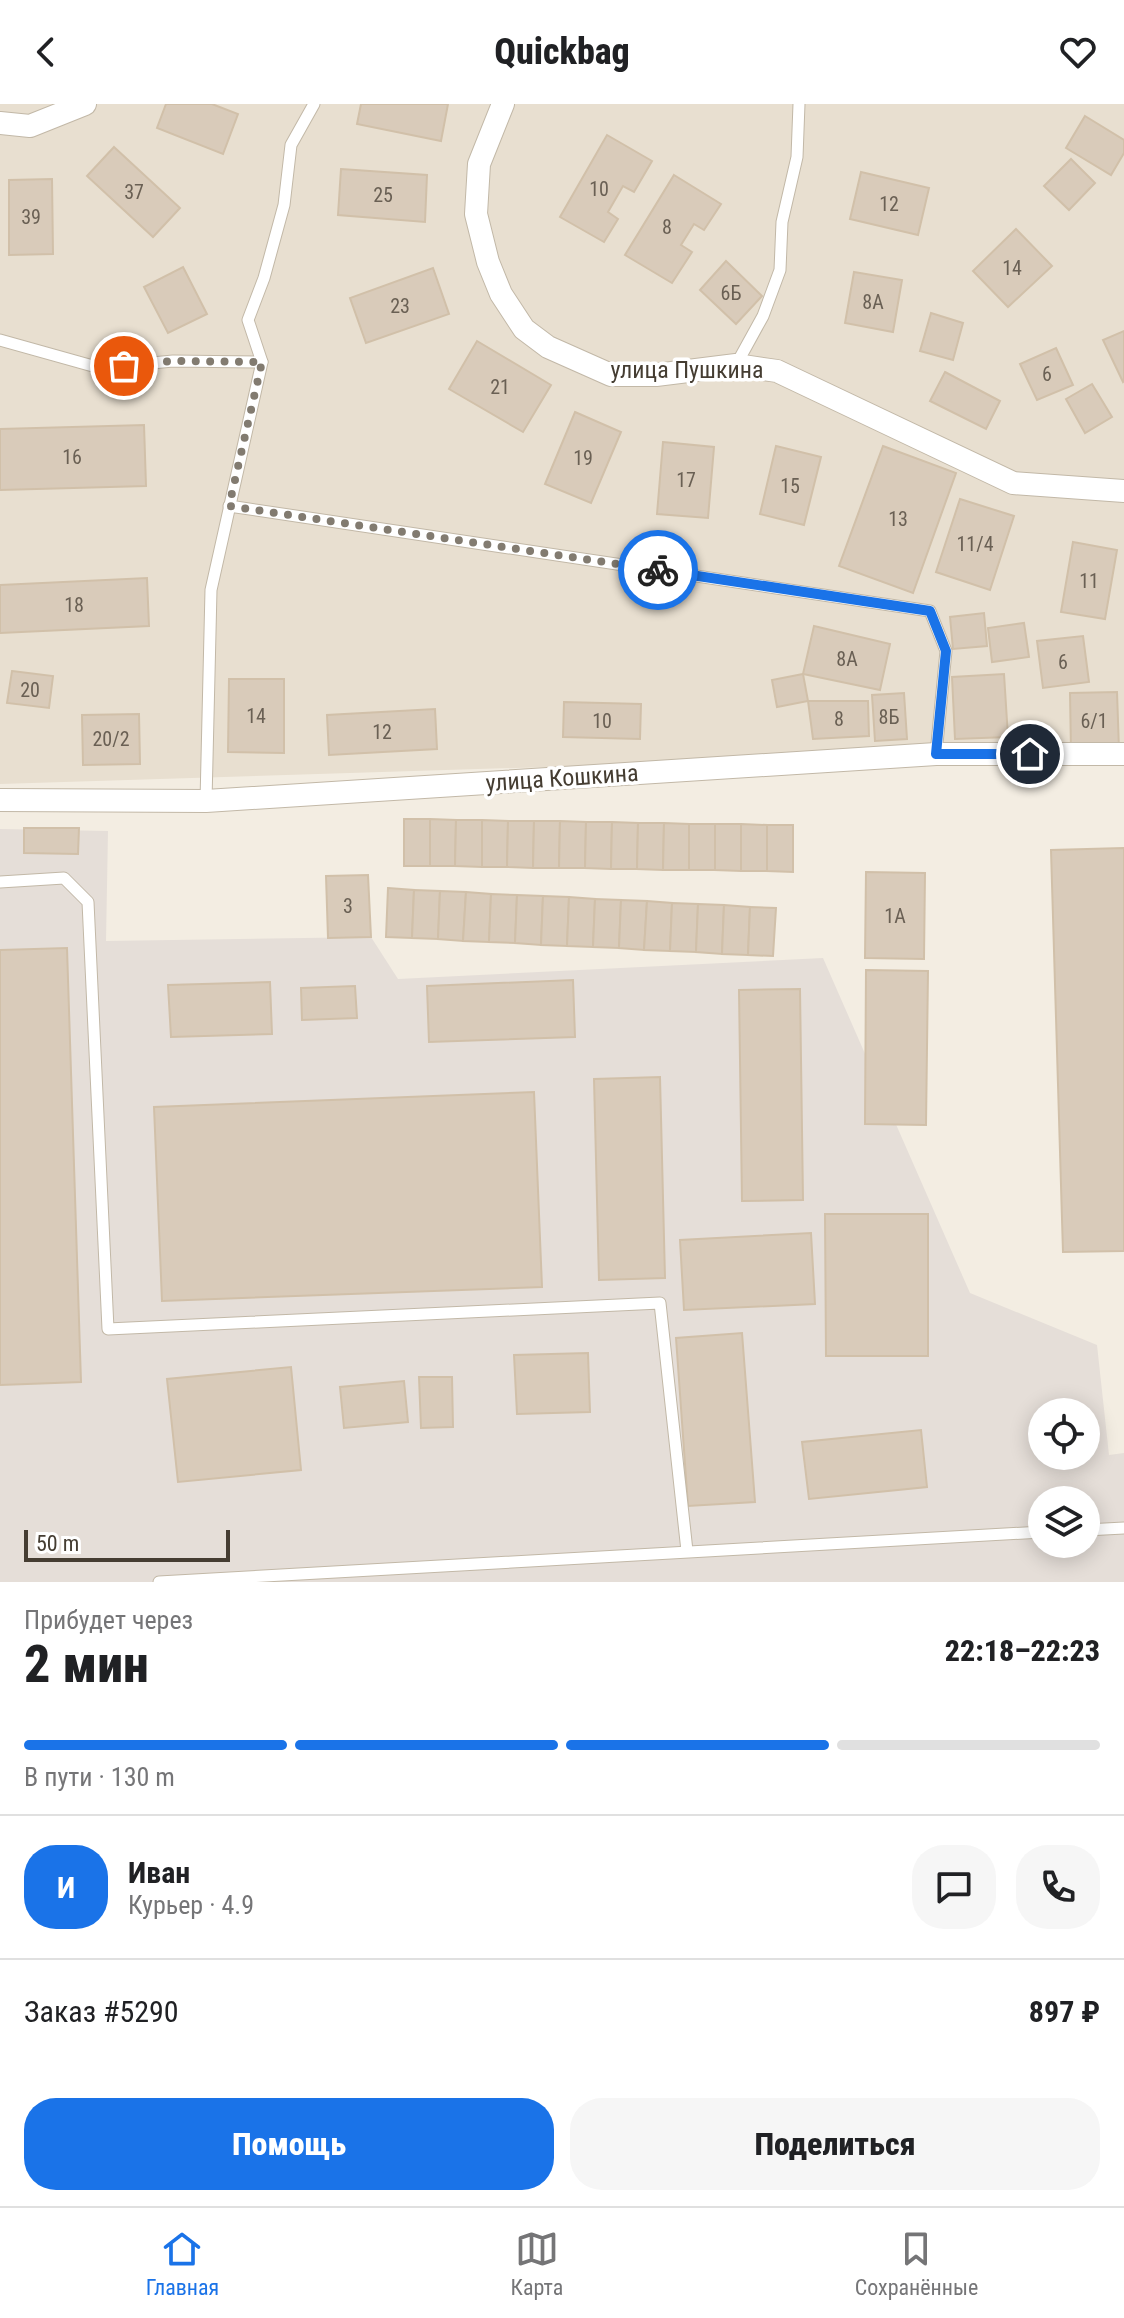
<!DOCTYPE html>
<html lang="ru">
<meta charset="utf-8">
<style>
body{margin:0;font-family:"Roboto Condensed",sans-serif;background:#f6f6f6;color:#202124;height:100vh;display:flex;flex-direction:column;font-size:30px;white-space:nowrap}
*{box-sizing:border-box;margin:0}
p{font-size:26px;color:#757577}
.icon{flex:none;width:44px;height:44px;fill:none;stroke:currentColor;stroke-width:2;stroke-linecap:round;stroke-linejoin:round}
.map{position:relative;height:1478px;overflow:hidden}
.sheet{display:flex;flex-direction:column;background:#fff;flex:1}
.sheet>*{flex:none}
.controls{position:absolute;left:1028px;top:1294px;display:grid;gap:16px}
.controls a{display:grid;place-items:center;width:72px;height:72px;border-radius:50%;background:#fff;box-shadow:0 4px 20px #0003;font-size:40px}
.scale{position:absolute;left:24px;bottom:20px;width:206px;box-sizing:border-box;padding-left:8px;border:4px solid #453d32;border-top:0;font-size:22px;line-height:28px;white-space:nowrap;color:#453d32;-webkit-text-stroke:6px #fff;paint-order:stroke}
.pin{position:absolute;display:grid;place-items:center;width:68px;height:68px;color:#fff;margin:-34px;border:4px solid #fff;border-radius:50%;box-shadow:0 2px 8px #0007}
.courier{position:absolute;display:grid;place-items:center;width:80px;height:80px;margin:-40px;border:6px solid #1a73e8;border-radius:50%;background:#fff;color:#222;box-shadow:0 2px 10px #0007}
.headline em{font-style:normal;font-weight:800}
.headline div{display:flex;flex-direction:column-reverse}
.headline{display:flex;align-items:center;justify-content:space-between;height:136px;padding:0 24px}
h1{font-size:52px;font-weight:800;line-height:60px}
.bar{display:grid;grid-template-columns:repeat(4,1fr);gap:12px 8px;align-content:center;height:96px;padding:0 24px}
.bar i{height:10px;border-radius:6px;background:#e0e0e0}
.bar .current{background:#1a73e8}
.bar p{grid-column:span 4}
.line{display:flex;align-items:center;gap:20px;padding:0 24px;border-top:2px solid #e0e0e0}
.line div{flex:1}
.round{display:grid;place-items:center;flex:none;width:84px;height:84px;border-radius:32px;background:#f6f6f6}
.primary-button{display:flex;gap:16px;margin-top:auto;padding:16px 24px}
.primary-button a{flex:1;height:92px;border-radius:32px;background:#1a73e8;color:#fff;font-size:32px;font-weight:800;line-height:92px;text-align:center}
.primary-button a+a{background:#f6f6f6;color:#202124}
header{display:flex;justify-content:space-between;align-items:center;height:104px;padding:0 24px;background:#fff;font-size:36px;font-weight:800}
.tabs{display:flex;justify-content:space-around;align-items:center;height:112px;border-top:2px solid #e0e0e0;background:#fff;font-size:22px;color:#757577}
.tabs a{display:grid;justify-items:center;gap:4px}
.tabs .current{color:#1a73e8}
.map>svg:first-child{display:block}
</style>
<header><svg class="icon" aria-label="back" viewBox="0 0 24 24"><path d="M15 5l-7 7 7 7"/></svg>Quickbag<svg class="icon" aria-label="heart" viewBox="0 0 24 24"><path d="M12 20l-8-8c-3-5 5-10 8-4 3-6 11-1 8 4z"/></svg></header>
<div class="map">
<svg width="1124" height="1478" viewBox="0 0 1124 1478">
<rect width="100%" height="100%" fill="#f3ede2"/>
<polygon fill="#e8dfd0" points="0,0 1124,0 1124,645 0,680"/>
<path fill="#e5ded8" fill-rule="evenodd" d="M 0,725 L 108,727 L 106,837 L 371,833 L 398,875 L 823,854 L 970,1189 L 1097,1241 L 1109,1351 L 1124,1349 L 1124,1478 L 0,1478 ZM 1042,1308 L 1086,1308 L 1086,1352 L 1042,1352 ZM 1042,1396 L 1086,1396 L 1086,1440 L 1042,1440 Z"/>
<g fill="#d9cbba" stroke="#d1c0a9" stroke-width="2">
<polygon points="166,0 212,0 238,10 223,50 157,24"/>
<polygon points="361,0 448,0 441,37 357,20"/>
<polygon points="1085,12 1124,36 1124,49 1111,71 1066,44"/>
<polygon points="607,31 652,57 634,88 623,82 608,108 618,115 604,138 560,113"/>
<polygon points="114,43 180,104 153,133 87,72"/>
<polygon points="1071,55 1095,79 1069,106 1044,82"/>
<polygon points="341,65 427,71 425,118 338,111"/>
<polygon points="861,68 929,84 918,131 850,115"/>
<polygon points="674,71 721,100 704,126 694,120 681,141 692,148 672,179 625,151"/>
<polygon points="52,75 53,150 9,151 9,76"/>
<polygon points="1016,125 1052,162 1008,203 973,167"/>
<polygon points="726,157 762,192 736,220 700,186"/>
<polygon points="183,163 207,210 168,229 144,183"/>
<polygon points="433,164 449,210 366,239 350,194"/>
<polygon points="854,168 902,176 893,228 845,219"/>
<polygon points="931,209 963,219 953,256 920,247"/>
<polygon points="1124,227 1124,277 1123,278 1103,236"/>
<polygon points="477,237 551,281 523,328 449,285"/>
<polygon points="1056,244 1073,281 1037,296 1020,260"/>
<polygon points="945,268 1000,297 986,325 930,297"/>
<polygon points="1092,280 1112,313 1085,329 1066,295"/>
<polygon points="575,308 621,328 591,399 545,380"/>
<polygon points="144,321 146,382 0,386 0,325"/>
<polygon points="663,338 714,343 708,414 657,410"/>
<polygon points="776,342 821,353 804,421 760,410"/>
<polygon points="883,342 956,369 913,489 839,462"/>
<polygon points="960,395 1014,412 990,486 936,468"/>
<polygon points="1073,438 1117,446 1105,515 1061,508"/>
<polygon points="147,474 149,522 0,529 0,481"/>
<polygon points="984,509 987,542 953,545 950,513"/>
<polygon points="1024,519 1029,553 992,558 988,524"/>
<polygon points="814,522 890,540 880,586 803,570"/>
<polygon points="1083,532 1089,578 1043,584 1037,537"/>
<polygon points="12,567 53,572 49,604 7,599"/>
<polygon points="803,570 808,597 777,603 772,576"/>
<polygon points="1004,570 1008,633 955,635 952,573"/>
<polygon points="229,575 284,575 284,649 228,648"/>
<polygon points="1117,588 1119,646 1071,647 1070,589"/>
<polygon points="904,589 907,635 875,637 872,591"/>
<polygon points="808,597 868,597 869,632 813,635"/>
<polygon points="564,598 641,600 640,635 563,633"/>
<polygon points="435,605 437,645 329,651 327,611"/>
<polygon points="139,610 140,660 83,661 82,611"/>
<rect x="404" y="715" width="26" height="47"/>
<polygon points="430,715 456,716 455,762 430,762"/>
<polygon points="456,716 482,716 482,763 455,762"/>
<polygon points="482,716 508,717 507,763 482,763"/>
<polygon points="508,717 534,717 533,764 507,763"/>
<polygon points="534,717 560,717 559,764 533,764"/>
<polygon points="560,717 586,718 585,764 559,764"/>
<polygon points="586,718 612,718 611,765 585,764"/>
<polygon points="612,718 638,719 637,765 611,765"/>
<polygon points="638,719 664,719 663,766 637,765"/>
<polygon points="664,719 689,720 689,766 663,766"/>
<rect x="689" y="720" width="26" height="46"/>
<polygon points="715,720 741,720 741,767 715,766"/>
<polygon points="741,720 767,721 767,767 741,767"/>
<polygon points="767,721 793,721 793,768 767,767"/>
<polygon points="24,724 79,724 78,750 24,749"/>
<polygon points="1124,744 1124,1147 1063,1148 1051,746"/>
<polygon points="866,768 925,769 924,855 865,854"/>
<polygon points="368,771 371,833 328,834 326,772"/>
<polygon points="388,784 414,786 412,834 386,833"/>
<polygon points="414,786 440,787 438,835 412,834"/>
<polygon points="440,787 466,788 463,837 438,835"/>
<polygon points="466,788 491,790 489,838 463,837"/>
<polygon points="491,790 517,791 515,839 489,838"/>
<polygon points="517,791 543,792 541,841 515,839"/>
<polygon points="543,792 569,793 567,842 541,841"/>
<polygon points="569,793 595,795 593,843 567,842"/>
<polygon points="595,795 621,796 619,844 593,843"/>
<polygon points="621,796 647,797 644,846 619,844"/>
<polygon points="647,797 672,799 670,847 644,846"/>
<polygon points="672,799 698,800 696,848 670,847"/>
<polygon points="698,800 724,801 722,850 696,848"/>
<polygon points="724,801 750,803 748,851 722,850"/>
<polygon points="750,803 776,804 773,852 748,851"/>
<polygon points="67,844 81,1278 0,1281 0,846"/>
<polygon points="866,866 928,867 926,1021 865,1020"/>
<polygon points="573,876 575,933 429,938 427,882"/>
<polygon points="270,878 272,930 171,933 168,881"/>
<polygon points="355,882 357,914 302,916 301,884"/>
<polygon points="800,885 803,1096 742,1097 739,886"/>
<polygon points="660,973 665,1174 599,1176 594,975"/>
<polygon points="534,988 542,1183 162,1197 154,1003"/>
<polygon points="825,1110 928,1110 928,1252 826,1252"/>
<polygon points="811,1129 815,1200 684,1206 680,1136"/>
<polygon points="742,1229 755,1398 688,1402 676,1234"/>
<polygon points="588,1249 590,1308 517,1310 514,1251"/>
<polygon points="291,1263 301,1366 178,1378 167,1275"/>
<polygon points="419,1273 452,1273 453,1323 421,1324"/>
<polygon points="404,1277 408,1318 344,1324 340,1283"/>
<polygon points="921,1326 927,1383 809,1395 802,1338"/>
</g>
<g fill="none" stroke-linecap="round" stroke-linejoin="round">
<defs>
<g id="service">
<polyline points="0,236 100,264 173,257 262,258"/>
<polyline points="736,261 763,212 780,166 782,118 797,53 799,0"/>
<polyline points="229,402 930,507 946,547 936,650"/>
<polyline points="206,697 211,486 262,258 248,216 264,174 284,101 291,41 314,0"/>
<polyline points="0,778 64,774 88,798 108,1225 660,1199 687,1447"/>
<polyline points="1086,1426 1124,1424"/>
<polyline points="159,1478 1042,1428"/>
</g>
<g id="minor">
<polyline points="503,0 479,60 476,110 488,158 501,190 524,225 548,243 611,271 656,271 736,261 777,267 1013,379 1124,387"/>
<polyline points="0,19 30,22 85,0"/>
<polyline points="0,696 206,697 936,650 1124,650"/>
</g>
</defs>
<use href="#service" stroke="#c2b8a7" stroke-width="13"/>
<use href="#minor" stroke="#c2b8a7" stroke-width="24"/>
<use href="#service" stroke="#fff" stroke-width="11"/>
<use href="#minor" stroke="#fff" stroke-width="22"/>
</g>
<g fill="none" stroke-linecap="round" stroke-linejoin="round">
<polyline stroke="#827b70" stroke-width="8" stroke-dasharray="0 14.4" points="124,262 173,257 262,258 229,402 658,466"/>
<polyline stroke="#1a73e8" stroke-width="10" points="658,466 930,507 946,547 936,650 1030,650"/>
</g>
<g text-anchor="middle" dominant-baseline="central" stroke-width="7" stroke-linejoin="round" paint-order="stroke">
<g font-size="20" fill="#6a6054">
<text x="599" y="85">10</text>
<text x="134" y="88">37</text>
<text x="383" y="91">25</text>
<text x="889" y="100">12</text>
<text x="31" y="113">39</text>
<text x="667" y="123">8</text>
<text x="1012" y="164">14</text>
<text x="731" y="189">6Б</text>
<text x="873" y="198">8А</text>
<text x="400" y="202">23</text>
<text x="1047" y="270">6</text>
<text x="500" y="283">21</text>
<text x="72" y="353">16</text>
<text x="583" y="354">19</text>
<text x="686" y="376">17</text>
<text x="790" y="382">15</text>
<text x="898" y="415">13</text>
<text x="975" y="440">11/4</text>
<text x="1089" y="477">11</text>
<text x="74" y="501">18</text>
<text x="847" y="555">8А</text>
<text x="1063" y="558">6</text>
<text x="30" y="586">20</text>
<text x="256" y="612">14</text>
<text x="889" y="613">8Б</text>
<text x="839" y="615">8</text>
<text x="602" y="617">10</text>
<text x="1094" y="617">6/1</text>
<text x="382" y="628">12</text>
<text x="111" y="635">20/2</text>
<text x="348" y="802">3</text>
<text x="895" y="812">1А</text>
</g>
<g font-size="24" fill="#453d32" stroke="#fff">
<text x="687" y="266">улица Пушкина</text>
<text transform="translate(562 674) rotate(-4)">улица Кошкина</text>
</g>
</g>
</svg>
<div class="controls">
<a><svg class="icon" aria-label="locate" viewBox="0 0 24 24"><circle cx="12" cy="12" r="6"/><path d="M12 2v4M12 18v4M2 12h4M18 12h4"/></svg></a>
<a><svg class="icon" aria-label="layers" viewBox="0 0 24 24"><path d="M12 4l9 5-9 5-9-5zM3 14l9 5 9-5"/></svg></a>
</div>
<div class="scale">50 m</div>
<div class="pin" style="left:124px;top:262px;background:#ea580c"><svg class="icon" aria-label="bag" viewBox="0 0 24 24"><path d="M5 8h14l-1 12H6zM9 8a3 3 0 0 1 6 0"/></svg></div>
<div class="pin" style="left:1030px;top:650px;background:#1f2937"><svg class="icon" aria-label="home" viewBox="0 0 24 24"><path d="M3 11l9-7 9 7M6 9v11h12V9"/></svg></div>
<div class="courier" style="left:658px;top:466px"><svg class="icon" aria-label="bike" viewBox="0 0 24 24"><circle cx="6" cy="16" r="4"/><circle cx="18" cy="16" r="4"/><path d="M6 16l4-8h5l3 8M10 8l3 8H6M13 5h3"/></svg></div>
</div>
<section class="sheet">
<div class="headline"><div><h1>2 мин</h1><p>Прибудет через</p></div><em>22:18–22:23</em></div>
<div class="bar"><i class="current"></i><i class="current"></i><i class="current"></i><i></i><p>В пути · 130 m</p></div>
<div class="line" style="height:144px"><b class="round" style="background:#1a73e8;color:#fff">И</b><div><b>Иван</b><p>Курьер · 4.9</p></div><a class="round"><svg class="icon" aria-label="chat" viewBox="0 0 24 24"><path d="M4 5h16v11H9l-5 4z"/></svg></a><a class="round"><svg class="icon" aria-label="phone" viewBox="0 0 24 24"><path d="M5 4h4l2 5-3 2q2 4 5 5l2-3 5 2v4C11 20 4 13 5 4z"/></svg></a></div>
<div class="line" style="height:104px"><div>Заказ #5290</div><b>897 ₽</b></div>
<div class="primary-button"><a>Помощь</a><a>Поделиться</a></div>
</section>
<nav class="tabs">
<a class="current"><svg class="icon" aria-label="home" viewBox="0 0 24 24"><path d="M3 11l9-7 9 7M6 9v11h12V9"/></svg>Главная</a>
<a><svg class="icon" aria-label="map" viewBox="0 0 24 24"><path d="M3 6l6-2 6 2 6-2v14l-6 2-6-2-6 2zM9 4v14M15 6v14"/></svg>Карта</a>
<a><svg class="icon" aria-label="saved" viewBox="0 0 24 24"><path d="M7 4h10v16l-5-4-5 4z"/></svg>Сохранённые</a>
</nav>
